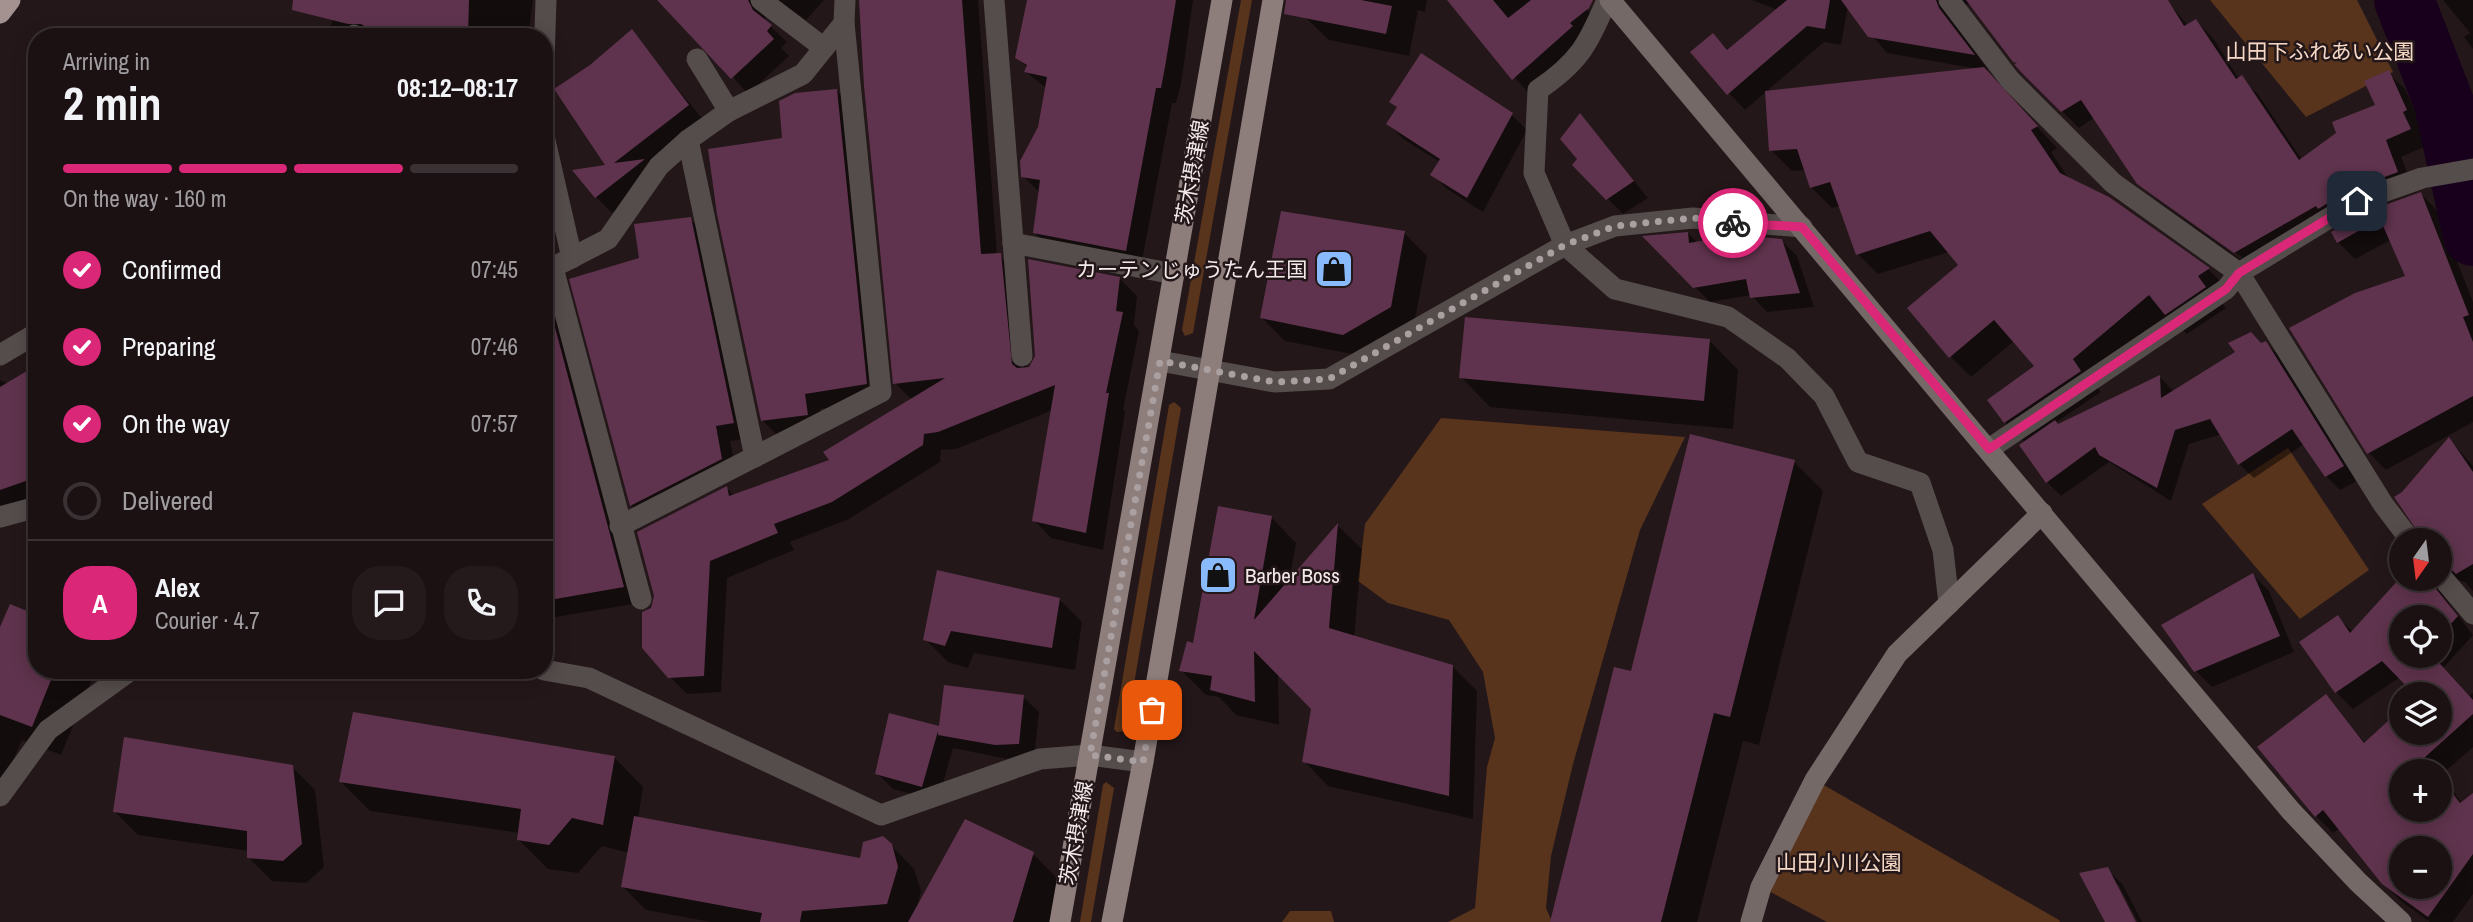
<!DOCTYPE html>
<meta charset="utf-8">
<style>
body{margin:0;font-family:"Archivo Narrow","Noto Sans JP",sans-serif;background:#241a1c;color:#f1f3f6;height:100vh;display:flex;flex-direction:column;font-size:26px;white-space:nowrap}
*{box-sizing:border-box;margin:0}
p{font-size:23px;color:#a09da0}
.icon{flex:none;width:38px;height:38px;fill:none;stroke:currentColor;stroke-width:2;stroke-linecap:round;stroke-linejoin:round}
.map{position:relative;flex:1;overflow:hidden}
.panel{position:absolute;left:28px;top:28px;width:525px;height:651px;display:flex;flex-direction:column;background:#1b1113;border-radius:28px;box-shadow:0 4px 18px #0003,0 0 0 2px #393133}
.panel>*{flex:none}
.needle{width:46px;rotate:194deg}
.buttons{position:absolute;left:2389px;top:528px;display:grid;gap:14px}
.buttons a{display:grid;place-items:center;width:63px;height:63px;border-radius:50%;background:#1b1113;box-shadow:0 4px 18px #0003,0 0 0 2px #393133;font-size:35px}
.pin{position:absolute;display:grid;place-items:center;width:60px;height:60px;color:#fff;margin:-30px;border-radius:14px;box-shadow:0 4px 10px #0006}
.courier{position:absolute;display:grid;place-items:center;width:70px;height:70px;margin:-35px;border:5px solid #db2777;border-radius:50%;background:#fff;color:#222;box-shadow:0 2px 9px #0007}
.head em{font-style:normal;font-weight:800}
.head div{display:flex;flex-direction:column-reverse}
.head{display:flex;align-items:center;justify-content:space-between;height:119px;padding:0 35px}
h1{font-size:46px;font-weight:800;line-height:52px}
.bar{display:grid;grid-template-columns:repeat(4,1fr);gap:10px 7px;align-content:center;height:84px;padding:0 35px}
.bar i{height:9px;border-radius:5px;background:#393133}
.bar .on{background:#db2777}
.bar p{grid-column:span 4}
.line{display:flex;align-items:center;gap:18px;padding:0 35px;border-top:2px solid #393133}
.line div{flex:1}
.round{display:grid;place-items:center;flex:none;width:74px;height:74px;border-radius:28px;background:#241a1c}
ol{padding:0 35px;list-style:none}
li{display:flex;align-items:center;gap:21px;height:77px}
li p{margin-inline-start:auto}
li .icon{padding:7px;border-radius:50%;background:#db2777;color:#fff;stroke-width:4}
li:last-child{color:#a09da0}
li i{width:38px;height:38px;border:4px solid #393133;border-radius:50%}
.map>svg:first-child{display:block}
</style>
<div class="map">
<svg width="2473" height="922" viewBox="0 0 2473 922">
<rect width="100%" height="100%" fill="#241719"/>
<g fill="#58341c">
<polygon points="1241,0 1252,0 1193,333 1185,336 1182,330"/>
<polygon points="2210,0 2357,0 2393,72 2306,117"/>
<polygon points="1174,402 1181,408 1126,731 1117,732 1114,729 1169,405"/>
<polygon points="1441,418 1685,437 1640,530 1573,764 1551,856 1546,908 1552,922 1448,922 1475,908 1487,767 1495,738 1483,672 1449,620 1388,603 1358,581 1365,524"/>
<polygon points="2288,448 2369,570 2300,619 2202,504"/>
<polygon points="1815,780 2059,920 2060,922 1827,922 1761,887"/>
<polygon points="1106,782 1114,788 1091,922 1080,922 1103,785"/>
<polygon points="1290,911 1331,911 1334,922 1282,922"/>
</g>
<g fill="#0007" fill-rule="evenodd">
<polygon points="338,0 533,0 528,37 328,37"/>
<polygon points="665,0 824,0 806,20 780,2 766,7 765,21 787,42 781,48 789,56 748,94"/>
<polygon points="860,0 978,0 997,255 1017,272 1027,369 1120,279 1137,296 1134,325 1139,331 1123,410 1125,412 1103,550 1051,538 1034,520 1053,410 956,449 941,450 940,462 849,519 790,542 794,550 727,578 721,692 687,694 669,676 652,609 727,488 734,496 832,461 912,400 895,383"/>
<polygon points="1027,0 1193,0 1181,84 1176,103 1172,103 1141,266 1050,249 1035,233 1039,192 1023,176 1040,127 1046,88 1026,72 1028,68 1017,57"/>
<polygon points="1309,0 1427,0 1425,12 1418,10 1409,56 1329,40 1305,17"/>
<polygon points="1450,0 1579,0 1597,22 1529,94"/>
<polygon points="1752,0 2167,0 2188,26 2196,21 2213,38 2239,79 2258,94 2302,160 2378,106 2388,73 2405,89 2422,127 2419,129 2426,146 2401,157 2414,189 2369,205 2251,268 2156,200 2154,198 2240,259 2242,257 2147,191 2095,117 2079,128 2021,70 1970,4 1957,6 1952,20 1988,70 1984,70 2057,148 2051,152 2069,179 2108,198 2209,270 2229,290 2217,297 2226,308 2187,334 2169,317 2092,381 2101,392 2055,423 2058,426 2160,377 2174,392 2266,343 2280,357 2357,481 2340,490 2326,476 2304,444 2254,478 2239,464 2222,434 2189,444 2171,501 2109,462 2061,496 2047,482 2025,442 2005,422 2036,366 2014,341 1971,377 1950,356 1961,265 1949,252 1878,274 1858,254 1841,206 1832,208 1811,187 1806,170 1792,171 1771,150 1978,69 1887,53 1848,6 1841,45 1824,42 1745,110 1729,93 1713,35 1729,51 1778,10"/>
<polygon points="2443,0 2473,0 2473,49 2464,37 2470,33"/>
<polygon points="632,32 704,121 659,175 612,213 596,197 609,166 591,66"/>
<polygon points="1422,55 1512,115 1527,130 1483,212 1447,189 1432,174 1440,162 1403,139 1388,123 1398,108 1391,101"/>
<polygon points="837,91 853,106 882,400 820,409 822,430 778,436 762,420 784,140"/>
<polygon points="1580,115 1648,198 1623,214 1574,165 1579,159"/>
<polygon points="2421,194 2438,212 2473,302 2473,422 2386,470 2369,453 2407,277 2391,240 2355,259 2338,242"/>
<polygon points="690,219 706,235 749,439 730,441 737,475 647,521 631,505 572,280 640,259"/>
<polygon points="1404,233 1427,256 1413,330 1367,357 1285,341 1262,318"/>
<polygon points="1688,233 1698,243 1781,240 1797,256 1814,307 1767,312 1751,295 1710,302 1646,238"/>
<polygon points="37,243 37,263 28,247"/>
<polygon points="549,310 565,326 639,603 544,619 544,311"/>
<polygon points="1709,340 1738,370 1733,429 1490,407 1461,377"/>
<polygon points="37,367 37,504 9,514 0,505 0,380 8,384"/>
<path d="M 2449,439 L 2473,466 L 2473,591 L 2465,582 L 2455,579 L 2445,587 L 2444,597 L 2473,635 L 2443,668 L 2469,696 L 2473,693 L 2473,747 L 2440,776 L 2462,803 L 2473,795 L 2473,894 L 2453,922 L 2430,922 L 2402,902 L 2384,884 L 2340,828 L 2333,833 L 2316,816 L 2325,696 L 2366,744 L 2401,711 L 2401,733 L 2440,733 L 2440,695 L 2400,677 L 2353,709 L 2336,692 L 2338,617 L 2353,632 L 2401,579 L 2440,579 L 2440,541 L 2403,494 ZM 2401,618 L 2440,618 L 2440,656 L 2401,656 ZM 2401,772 L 2440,772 L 2440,810 L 2401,810 ZM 2401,849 L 2440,849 L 2440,887 L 2401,887 Z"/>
<polygon points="1794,462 1823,491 1759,745 1743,741 1697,922 1552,922 1632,673"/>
<polygon points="1272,518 1296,543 1289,582 1338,526 1362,549 1354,638 1452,666 1477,691 1473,819 1328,786 1304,761 1313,708 1278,673 1279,725 1236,715 1219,697 1206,695 1181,670"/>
<polygon points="938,572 1059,599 1082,622 1075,670 974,653 968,668 948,662 925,639"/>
<polygon points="2253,575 2269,591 2294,652 2212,687 2196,671"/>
<polygon points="0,632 37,670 96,670 61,755 22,740 4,782 0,780"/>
<polygon points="1023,697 1039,712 1034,759 1012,760 953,748 938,801 893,789 877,773 940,728"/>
<polygon points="614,757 643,787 638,819 862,861 891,845 914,869 921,891 917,909 1033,854 1068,889 1058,922 711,922 646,910 623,887 629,853 602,846 578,873 548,869 519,840 520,833 370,811 341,782"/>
<polygon points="292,767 315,790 324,867 306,883 272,881 249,858 249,851 138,835 115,812"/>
<polygon points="2107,869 2123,885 2142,922 2138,922 2118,884 2114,884 2134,922 2107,922"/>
</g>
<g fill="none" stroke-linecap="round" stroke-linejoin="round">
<polyline stroke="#18001c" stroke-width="60" points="2404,0 2444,103 2473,236"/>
</g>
<g fill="#5f334d" fill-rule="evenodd">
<polygon points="293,0 469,0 468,37 370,37 369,29 361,24 348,24 292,10"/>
<polygon points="657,0 748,0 753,10 772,25 767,31 774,39 731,79"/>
<polygon points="859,0 962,0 981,254 1001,253 1012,364 1017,368 1029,367 1035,356 1028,259 1120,277 1116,311 1123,312 1106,393 1109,393 1086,533 1032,521 1055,385 938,432 924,434 923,445 832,502 774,524 778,533 710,561 704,676 668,678 642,648 642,612 651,608 654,596 637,532 727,486 729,496 829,460 823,452 945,378 893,384 864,86"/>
<polygon points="1027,0 1176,0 1165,67 1161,88 1156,88 1126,251 1033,233 1040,180 1021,177 1020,161 1038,127 1047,77 1024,72 1027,65 1015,58"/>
<polygon points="1286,0 1361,0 1392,6 1386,34 1284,14"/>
<polygon points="1447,0 1493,0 1508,18 1531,0 1593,0 1589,8 1570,23 1573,26 1512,80"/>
<polygon points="1787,0 1830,0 1825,29 1807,26 1727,95 1690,52 1713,33 1727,50"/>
<polygon points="1841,0 1936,0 1939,8 1975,55 1868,37"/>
<polygon points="1966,0 2168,0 2184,26 2196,19 2236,79 2242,75 2299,160 2336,133 2332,122 2375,105 2364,81 2389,70 2407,110 2403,112 2411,129 2386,140 2398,172 2352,189 2318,209 2316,206 2234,253 2137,184 2081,100 2061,112 2020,71 2014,64 2017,63 2013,62"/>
<polygon points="632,29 689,105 614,163 645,159 595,198 572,170 605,165 554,89 590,65"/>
<polygon points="1421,53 1513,113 1467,198 1430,175 1440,159 1386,124 1397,107 1389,102"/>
<polygon points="1984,67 2038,126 2031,130 2060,173 2109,197 2210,268 2198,276 2206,287 2165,315 2149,295 2073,359 2081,371 2004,423 1987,400 2034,366 1994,320 1949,358 1907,308 1958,265 1930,231 1856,255 1830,182 1810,188 1797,149 1769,151 1765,91"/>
<polygon points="837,89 867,384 805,394 808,415 761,421 717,214 708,149 782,138 779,101 795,93"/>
<polygon points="1580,113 1634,181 1606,200 1572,165 1577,159 1560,139"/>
<polygon points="2421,192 2469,315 2463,317 2473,342 2473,396 2367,454 2289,328 2355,293 2405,276 2380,219 2337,243 2331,232 2363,213"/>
<polygon points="1281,211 1405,231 1391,307 1343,335 1260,318"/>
<polygon points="691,217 734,423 716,426 722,459 630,506 569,279 639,258 634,224"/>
<polygon points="1688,232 1689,243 1734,235 1782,239 1800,293 1750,298 1746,279 1693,288 1642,236"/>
<polygon points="544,286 624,587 544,601"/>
<polygon points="1465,317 1710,339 1704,401 1459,378"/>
<polygon points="2251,332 2261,343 2266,341 2344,466 2325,477 2292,429 2238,465 2210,419 2175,430 2157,488 2099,455 2095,447 2046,483 2019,445 2055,420 2058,424 2160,375 2161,398 2235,352 2228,343"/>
<polygon points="37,365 37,477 0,490 0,387"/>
<polygon points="1690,434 1795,460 1730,717 1714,713 1661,922 1550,922 1614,667 1631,671"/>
<polygon points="2449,437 2473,472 2473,564 2456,574 2445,563 2440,562 2440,541 2424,541 2394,497 2402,492"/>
<polygon points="1218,506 1272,516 1254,620 1338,523 1329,628 1453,665 1449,796 1302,762 1311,709 1254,651 1255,702 1210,690 1212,676 1179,671 1187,641 1193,643"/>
<polygon points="937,570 1060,598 1052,648 951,631 945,646 923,640"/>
<polygon points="2253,573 2280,636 2194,672 2161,625"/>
<path d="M 2401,577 L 2428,579 L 2458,616 L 2440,636 L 2440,618 L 2401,618 L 2401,656 L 2433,656 L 2473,700 L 2473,714 L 2424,758 L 2435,772 L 2401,772 L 2401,810 L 2440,810 L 2440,777 L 2460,803 L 2473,793 L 2473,854 L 2428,917 L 2382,884 L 2323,810 L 2315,817 L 2257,747 L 2326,694 L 2364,743 L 2401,709 L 2401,733 L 2440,733 L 2440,695 L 2415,695 L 2382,661 L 2335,693 L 2299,642 L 2338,615 L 2350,633 ZM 2401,849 L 2440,849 L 2440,887 L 2401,887 Z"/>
<polygon points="10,604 37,615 37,670 55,670 32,727 0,715 0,627"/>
<polygon points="944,685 1024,695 1019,744 995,745 938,735 938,731 922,787 875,774 889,713 939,726"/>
<polygon points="353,712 615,756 603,825 572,818 549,845 517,840 521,809 339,782"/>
<polygon points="124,737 293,765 302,844 283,861 247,858 247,831 113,812"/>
<polygon points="634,816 860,858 863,842 883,836 892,844 898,867 887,904 802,911 800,922 760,922 762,913 621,887"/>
<polygon points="965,819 1034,852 1013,922 908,922"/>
<polygon points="2108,867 2136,922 2105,922 2079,873"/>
</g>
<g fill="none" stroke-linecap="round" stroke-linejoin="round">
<g stroke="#544d4b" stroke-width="21">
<polyline points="761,0 824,48"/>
<polyline points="994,0 1022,356"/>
<path d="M 1607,0 C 1588,45 1579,62 1538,90 L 1534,173 L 1565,245 L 1615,289 L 1728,317 L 1787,358 L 1824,396 L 1858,462 L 1920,483 L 1943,550 L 1949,604"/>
<polyline points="1949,0 2010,80 2113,183 2239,273 2383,504 2411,541"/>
<polyline points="354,35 357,37"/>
<polyline points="697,59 729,111"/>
<polyline points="544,60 546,0"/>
<polyline points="544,136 572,258"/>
<polyline points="688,140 755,457"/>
<polyline points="1013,243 1174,274"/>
<polyline points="553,268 641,599"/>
<polyline points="544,272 608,239 659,166 688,140 729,111 803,74 844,23 845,0"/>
<polyline points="0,355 37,333"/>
<polyline points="1160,361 1275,382 1329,379 1565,245 1615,226 1693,218 1802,227"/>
<polyline points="1989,449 2226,289 2239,273 2357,201 2422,178 2473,169"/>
<polyline points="0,517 37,507"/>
<polyline points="620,526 881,392 844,23"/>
<polyline points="2440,575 2473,614"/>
<polyline points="544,670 589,678 881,815 1040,759 1090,755 1143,762"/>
<polyline points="0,796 48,730 131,670"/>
</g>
<g stroke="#746967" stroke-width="21">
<polyline points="1610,0 2291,811 2358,882 2401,922"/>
<polyline points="1751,922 1761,887 1815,780 1897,654 2042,513"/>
</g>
<g stroke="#8d7e7c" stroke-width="21">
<polyline points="1060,922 1222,0"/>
<polyline points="1112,922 1143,762 1273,0"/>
</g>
<polyline stroke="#a3928f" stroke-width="21" points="0,13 10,0"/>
</g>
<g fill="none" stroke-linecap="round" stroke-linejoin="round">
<polyline stroke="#aba0a1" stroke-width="7" stroke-dasharray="0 12.6" points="1152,710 1143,762 1090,755 1160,361 1275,382 1329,379 1565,245 1615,226 1693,218 1733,223"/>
<polyline stroke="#db2777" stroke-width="9" points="1733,223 1802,227 1989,449 2226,289 2239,273 2357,201"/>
</g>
<defs>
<symbol id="shop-square" viewBox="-11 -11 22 22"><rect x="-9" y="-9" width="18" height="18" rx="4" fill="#89bafc" stroke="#241719"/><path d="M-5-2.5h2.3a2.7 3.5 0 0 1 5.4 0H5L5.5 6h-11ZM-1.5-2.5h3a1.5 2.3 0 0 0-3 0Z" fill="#111"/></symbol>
</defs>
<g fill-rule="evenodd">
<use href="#shop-square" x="1312" y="247" width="44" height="44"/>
<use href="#shop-square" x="1196" y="553" width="44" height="44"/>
</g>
<g text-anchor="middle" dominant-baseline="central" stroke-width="5" stroke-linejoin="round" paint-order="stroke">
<g font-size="21" fill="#f6d8c6" stroke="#241719">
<text x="2320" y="51">山田下ふれあい公園</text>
<text x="1839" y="862">山田小川公園</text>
</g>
<g font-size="21" fill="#f3e9ea" stroke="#241719">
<text transform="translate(1192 172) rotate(-80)">茨木摂津線</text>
<text transform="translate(1076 833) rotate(-80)">茨木摂津線</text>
</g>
<g font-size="21" fill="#f3e9ea" stroke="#241719" text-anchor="end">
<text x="1307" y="269">カーテンじゅうたん王国</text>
<text x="1245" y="575" text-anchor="start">Barber Boss</text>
</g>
</g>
</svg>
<div class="buttons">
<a><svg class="needle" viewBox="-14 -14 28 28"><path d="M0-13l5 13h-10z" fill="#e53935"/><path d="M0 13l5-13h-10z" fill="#a09da0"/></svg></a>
<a><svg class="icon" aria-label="locate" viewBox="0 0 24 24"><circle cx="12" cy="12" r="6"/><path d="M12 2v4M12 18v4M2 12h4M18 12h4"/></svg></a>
<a><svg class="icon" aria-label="layers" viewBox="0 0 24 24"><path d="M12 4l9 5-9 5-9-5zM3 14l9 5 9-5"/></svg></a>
<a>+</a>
<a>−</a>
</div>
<div class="pin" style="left:1152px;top:710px;background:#ea580c"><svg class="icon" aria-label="bag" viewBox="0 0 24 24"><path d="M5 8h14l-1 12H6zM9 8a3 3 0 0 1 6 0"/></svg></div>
<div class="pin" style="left:2357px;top:201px;background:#1f2937"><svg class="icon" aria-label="home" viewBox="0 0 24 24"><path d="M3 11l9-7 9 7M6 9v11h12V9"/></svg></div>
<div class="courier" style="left:1733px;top:223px"><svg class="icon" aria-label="bike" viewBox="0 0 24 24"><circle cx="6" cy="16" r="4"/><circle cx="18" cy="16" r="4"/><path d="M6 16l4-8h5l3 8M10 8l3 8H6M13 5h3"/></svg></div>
<section class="panel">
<div class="head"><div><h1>2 min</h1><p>Arriving in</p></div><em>08:12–08:17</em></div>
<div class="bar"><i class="on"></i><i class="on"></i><i class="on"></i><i></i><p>On the way · 160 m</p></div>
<ol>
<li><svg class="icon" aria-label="check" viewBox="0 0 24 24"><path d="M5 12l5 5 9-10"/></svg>Confirmed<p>07:45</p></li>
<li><svg class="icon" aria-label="check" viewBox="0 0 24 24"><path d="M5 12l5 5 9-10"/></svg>Preparing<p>07:46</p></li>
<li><svg class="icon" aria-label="check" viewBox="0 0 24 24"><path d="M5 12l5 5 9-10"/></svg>On the way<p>07:57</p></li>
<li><i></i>Delivered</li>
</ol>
<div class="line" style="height:126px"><b class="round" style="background:#db2777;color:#fff">A</b><div><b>Alex</b><p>Courier · 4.7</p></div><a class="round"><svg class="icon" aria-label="chat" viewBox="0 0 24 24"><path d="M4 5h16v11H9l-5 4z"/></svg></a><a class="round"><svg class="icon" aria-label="phone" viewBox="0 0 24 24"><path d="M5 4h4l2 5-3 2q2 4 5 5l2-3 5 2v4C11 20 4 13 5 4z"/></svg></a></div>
</section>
</div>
